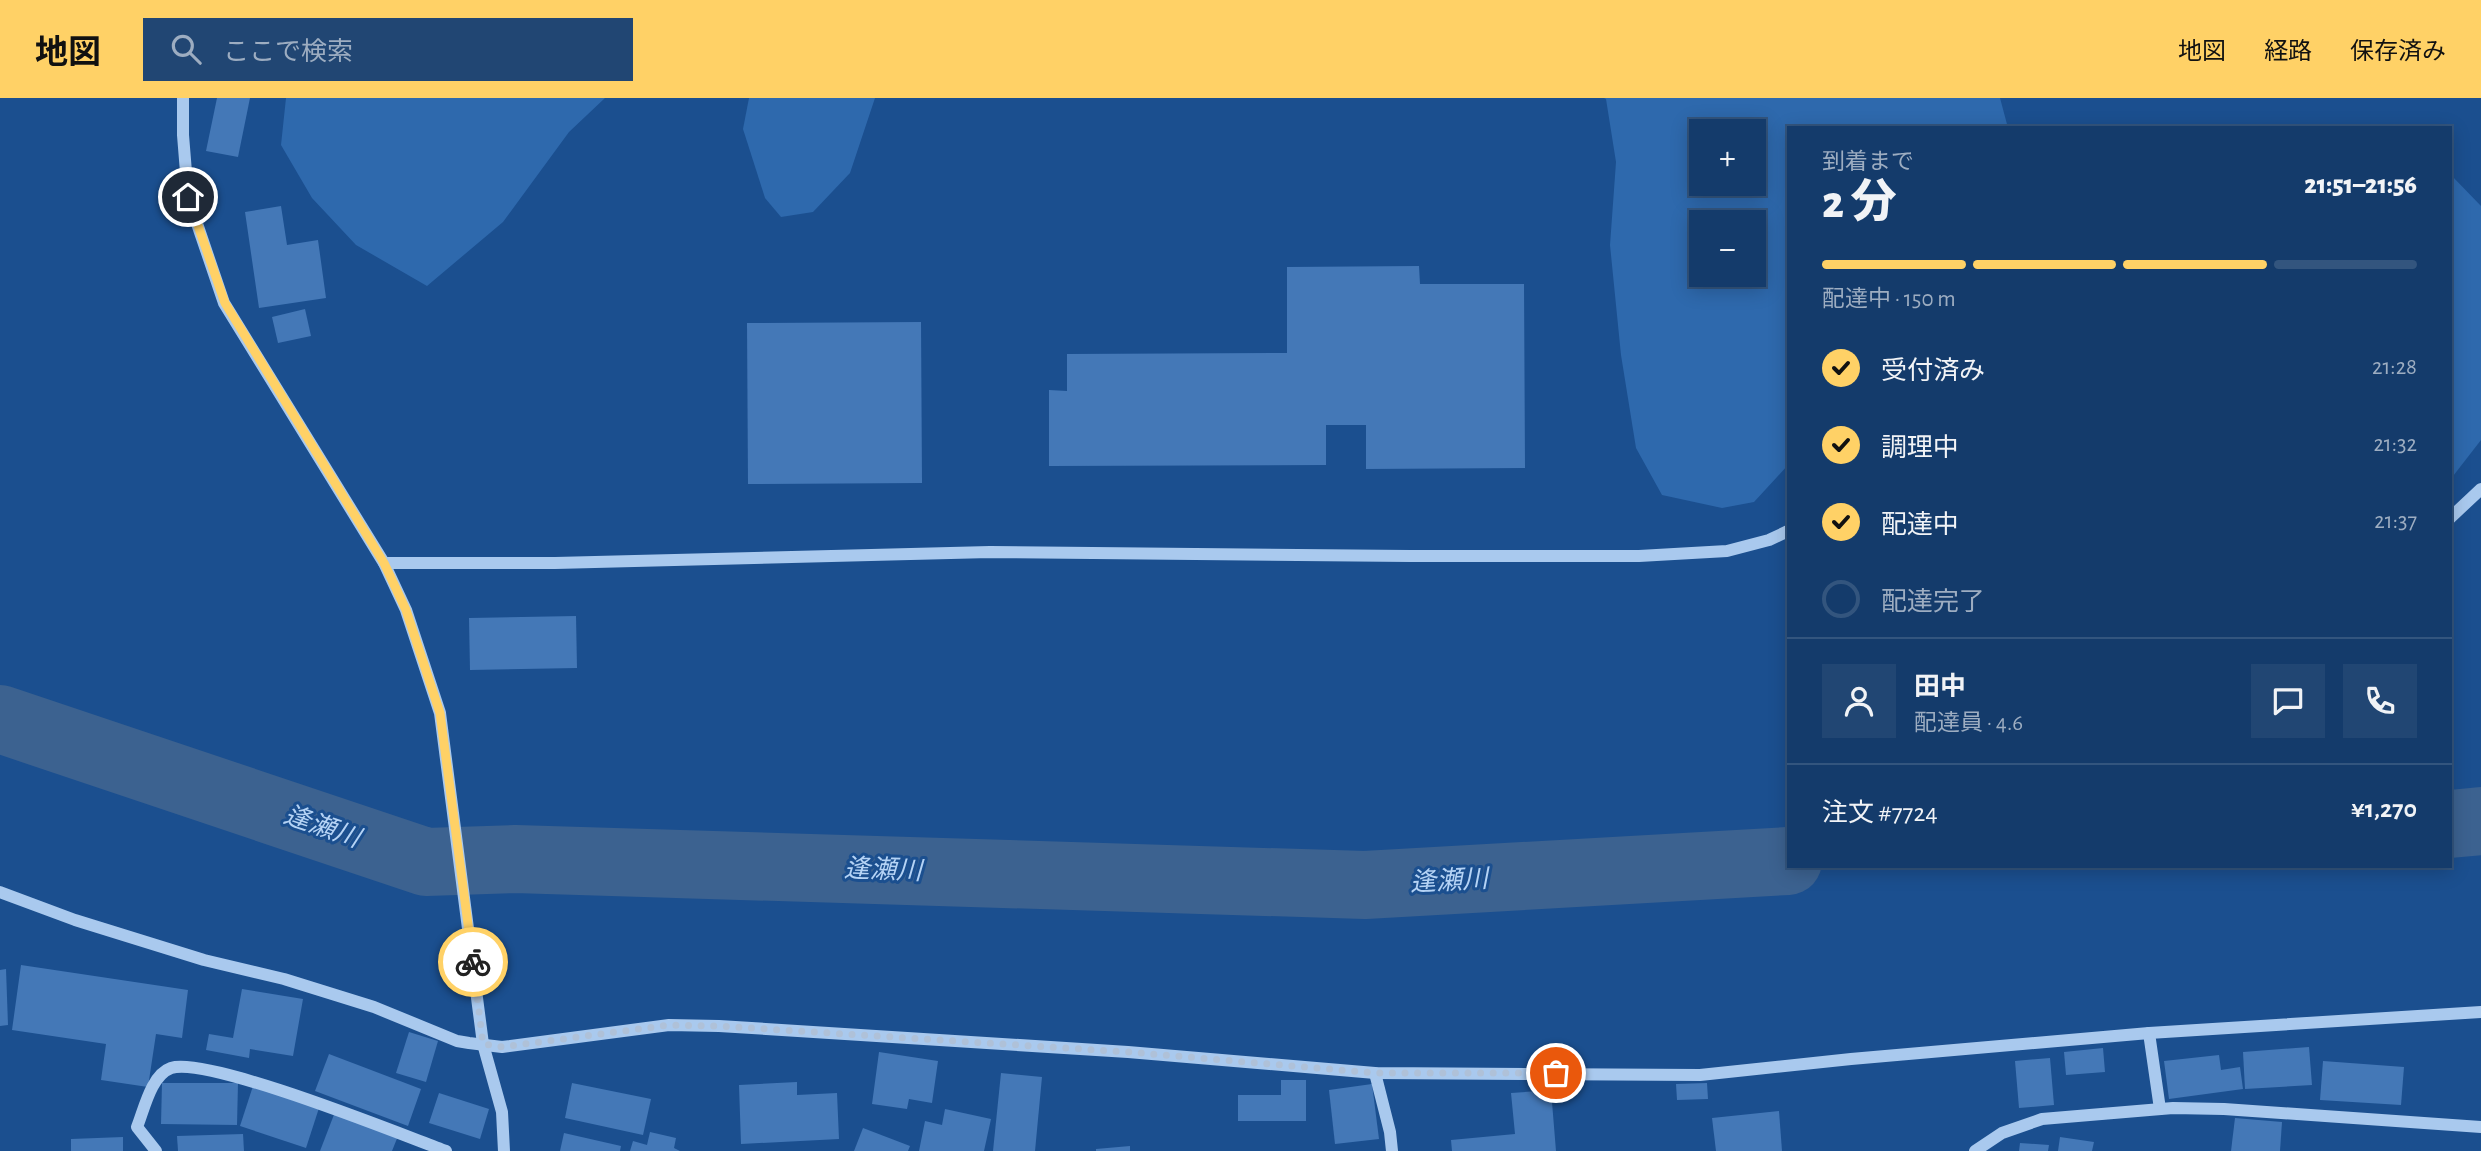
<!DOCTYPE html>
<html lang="ja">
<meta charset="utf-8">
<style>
body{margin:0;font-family:"Alegreya Sans","Noto Sans JP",sans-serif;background:#214673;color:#f1f3f6;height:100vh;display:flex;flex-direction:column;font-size:26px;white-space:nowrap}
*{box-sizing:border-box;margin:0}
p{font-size:23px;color:#9dadc1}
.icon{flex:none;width:38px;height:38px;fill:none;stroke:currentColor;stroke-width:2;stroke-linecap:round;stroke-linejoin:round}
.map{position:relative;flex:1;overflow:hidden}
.details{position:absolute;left:1787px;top:28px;width:665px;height:742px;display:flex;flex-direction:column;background:#143b6b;border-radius:0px;box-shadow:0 4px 18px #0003,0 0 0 2px #33557e}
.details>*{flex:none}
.buttons{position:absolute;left:1689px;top:21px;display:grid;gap:14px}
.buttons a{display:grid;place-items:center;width:77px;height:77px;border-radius:0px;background:#143b6b;box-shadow:0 4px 18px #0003,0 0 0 2px #33557e;font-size:35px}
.pin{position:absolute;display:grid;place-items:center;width:60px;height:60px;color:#fff;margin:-30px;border:4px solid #fff;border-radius:50%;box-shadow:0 2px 7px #0007}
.courier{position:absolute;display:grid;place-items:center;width:70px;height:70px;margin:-35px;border:5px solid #ffd166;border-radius:50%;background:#fff;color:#222;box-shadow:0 2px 9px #0007}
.summary em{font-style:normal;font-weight:800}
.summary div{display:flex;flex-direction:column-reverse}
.summary{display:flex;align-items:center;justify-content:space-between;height:119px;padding:0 35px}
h1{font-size:46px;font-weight:800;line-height:52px}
.bar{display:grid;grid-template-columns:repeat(4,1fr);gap:10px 7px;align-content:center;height:84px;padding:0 35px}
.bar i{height:9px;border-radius:5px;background:#33557e}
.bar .on{background:#ffd166}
.bar p{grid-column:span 4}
.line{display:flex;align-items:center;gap:18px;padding:0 35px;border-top:2px solid #33557e}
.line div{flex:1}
.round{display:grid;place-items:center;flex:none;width:74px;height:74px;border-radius:0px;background:#214673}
ol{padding:0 35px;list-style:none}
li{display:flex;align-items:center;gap:21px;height:77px}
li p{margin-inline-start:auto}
li .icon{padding:7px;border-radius:50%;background:#ffd166;color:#111;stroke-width:4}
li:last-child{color:#9dadc1}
li i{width:38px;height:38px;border:4px solid #33557e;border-radius:50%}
header{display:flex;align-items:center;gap:42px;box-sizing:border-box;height:98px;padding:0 35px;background:#ffd166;color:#111}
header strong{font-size:33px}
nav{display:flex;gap:38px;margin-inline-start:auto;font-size:24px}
.search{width:490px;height:63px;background:#214673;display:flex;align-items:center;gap:18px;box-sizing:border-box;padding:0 24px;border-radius:0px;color:#9dadc1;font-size:26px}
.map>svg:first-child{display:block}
</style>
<header>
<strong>地図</strong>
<div class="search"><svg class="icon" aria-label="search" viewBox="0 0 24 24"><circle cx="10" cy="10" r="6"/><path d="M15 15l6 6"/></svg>ここで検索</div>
<nav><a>地図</a><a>経路</a><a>保存済み</a></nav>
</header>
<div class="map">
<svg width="2481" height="1053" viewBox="0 0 2481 1053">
<rect width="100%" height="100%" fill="#1b4f8f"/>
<g fill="#2e69ad" fill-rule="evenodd">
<polygon points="286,0 605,0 569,34 503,124 427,188 356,147 312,100 281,47"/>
<polygon points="749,0 875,0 850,75 813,114 781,119 765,100 743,31"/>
<path d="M 1604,0 L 2000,0 L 2008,30 L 1788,30 L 1788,367 L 1754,404 L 1722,410 L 1662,397 L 1636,350 L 1621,257 L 1610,147 L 1616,64 L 1606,1 ZM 1754,33 L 1754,86 L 1701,86 L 1701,33 ZM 1754,124 L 1754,177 L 1701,177 L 1701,124 Z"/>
<polygon points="2450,76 2481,108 2481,342 2450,382"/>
</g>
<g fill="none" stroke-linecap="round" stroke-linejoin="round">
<g stroke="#3c6290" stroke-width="68">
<polyline points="0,621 426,764 515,761 1365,787 1788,763"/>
<polyline points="2450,726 2481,723"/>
</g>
</g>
<g fill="#4478b7">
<polygon points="217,0 250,0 238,59 206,53"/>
<polygon points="281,108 287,147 318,142 326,200 259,210 245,114"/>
<polygon points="1419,168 1420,186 1524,186 1525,370 1366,371 1366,327 1326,327 1326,367 1049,368 1049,292 1067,293 1067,256 1287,255 1287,169"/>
<polygon points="305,211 311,238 278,245 272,219"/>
<polygon points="921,224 922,385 748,386 747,225"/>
<polygon points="576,518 577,570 470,572 469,520"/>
<polygon points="21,867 188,892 182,940 156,936 148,989 101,982 106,946 12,932"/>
<polygon points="6,871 8,927 0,928 0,872"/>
<polygon points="242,891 303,901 293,958 250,951 249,960 206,952 209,936 233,940"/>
<polygon points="409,934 438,943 426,984 396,975"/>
<polygon points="2309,949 2312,987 2245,991 2243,954"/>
<polygon points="2103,950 2105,974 2066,977 2064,954"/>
<polygon points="879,954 938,963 932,1005 909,1001 907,1011 872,1006"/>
<polygon points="329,956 421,991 408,1028 315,993"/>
<polygon points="2219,957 2221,972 2240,969 2243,991 2169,1001 2164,963"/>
<polygon points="2050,960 2054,1007 2019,1010 2015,963"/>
<polygon points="2323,963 2404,969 2401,1007 2320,1002"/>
<polygon points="1001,975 1042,979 1035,1053 993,1053"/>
<polygon points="1281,982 1306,982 1306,1023 1238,1023 1238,997 1281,997"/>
<polygon points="797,984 797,997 837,995 839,1041 741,1046 739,987"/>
<polygon points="162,985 238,985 237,1027 161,1026"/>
<polygon points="572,985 651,1001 643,1037 565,1020"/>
<polygon points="1707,985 1708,1001 1677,1002 1676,986"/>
<polygon points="1372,986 1379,1041 1335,1046 1329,992"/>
<polygon points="253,988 319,1010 306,1050 240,1028"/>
<polygon points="1551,992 1556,1053 1452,1053 1451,1042 1515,1036 1511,995"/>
<polygon points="439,995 489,1011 480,1041 429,1025"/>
<polygon points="945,1011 991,1021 984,1053 919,1053 925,1023 942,1027"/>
<polygon points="1779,1013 1782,1053 1716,1053 1712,1020"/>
<polygon points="335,1014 398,1038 392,1053 320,1053"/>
<polygon points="2235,1020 2282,1024 2280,1053 2231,1053"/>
<polygon points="863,1030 910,1048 908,1053 854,1053"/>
<polygon points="650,1034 676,1040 674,1050 680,1053 630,1053 633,1043 647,1047"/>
<polygon points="564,1035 621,1048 620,1053 560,1053"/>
<polygon points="243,1036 244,1053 178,1053 177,1038"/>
<polygon points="123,1039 123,1053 71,1053 71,1041"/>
<polygon points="2060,1039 2094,1044 2092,1053 2058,1053"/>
<polygon points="2020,1045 2049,1047 2048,1053 2019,1053"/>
<polygon points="1130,1048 1130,1053 1096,1053 1096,1051"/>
</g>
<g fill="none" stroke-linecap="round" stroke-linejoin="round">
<g stroke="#a9c9ee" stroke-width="12">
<polyline points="183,0 183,37 188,99 224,205 384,465 406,512 440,615 483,946 502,1014 504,1053"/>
<polyline points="2450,420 2481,391"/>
<polyline points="384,465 555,465 990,454 1410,458 1639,458 1727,453 1769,442 1788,433"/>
<polyline points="0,794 75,822 204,862 284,881 374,909 457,943 469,945 502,949 669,927 719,928 1128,954 1375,975 1700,977 1851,961 2149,935 2481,914"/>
<polyline points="2149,935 2160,1011"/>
<polyline points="1375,975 1390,1034 1392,1053"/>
<path d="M 156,1053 L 137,1029 C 144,1012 151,977 171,970 C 208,958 400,1036 446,1053"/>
<polyline points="1975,1053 2002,1035 2042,1021 2173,1010 2224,1011 2481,1029"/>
</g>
</g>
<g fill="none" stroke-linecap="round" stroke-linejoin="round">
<polyline stroke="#afc1d8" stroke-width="7" stroke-dasharray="0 12.6" points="473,864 483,946 502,949 669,927 719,928 1128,954 1376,975 1556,975"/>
<polyline stroke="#ffd166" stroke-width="9" points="188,99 225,205 384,465 406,512 440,615 473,864"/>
</g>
<g text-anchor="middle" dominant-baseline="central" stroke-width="6" stroke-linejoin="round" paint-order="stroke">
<g font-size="26" font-style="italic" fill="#b5d3f5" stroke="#1b4f8f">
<text transform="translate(322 729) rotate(19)">逢瀬川</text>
<text transform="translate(883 772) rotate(2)">逢瀬川</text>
<text transform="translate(1449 783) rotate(-3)">逢瀬川</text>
</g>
</g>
</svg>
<div class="buttons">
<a>+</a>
<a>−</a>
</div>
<div class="pin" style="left:1556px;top:975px;background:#ea580c"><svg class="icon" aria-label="bag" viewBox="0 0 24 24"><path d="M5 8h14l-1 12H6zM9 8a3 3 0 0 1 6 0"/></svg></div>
<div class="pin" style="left:188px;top:99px;background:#1f2937"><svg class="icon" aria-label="home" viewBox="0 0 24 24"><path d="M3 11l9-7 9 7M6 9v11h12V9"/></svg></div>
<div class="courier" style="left:473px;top:864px"><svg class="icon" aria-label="bike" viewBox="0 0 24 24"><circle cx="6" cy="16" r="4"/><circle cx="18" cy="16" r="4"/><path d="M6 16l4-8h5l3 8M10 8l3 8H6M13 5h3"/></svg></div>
<section class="details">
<div class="summary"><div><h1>2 分</h1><p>到着まで</p></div><em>21:51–21:56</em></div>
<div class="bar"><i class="on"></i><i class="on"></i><i class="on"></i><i></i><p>配達中 · 150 m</p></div>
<ol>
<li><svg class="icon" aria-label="check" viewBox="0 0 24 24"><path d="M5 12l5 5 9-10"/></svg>受付済み<p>21:28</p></li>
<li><svg class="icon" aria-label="check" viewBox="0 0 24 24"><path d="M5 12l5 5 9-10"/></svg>調理中<p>21:32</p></li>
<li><svg class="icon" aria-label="check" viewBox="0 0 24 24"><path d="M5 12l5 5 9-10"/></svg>配達中<p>21:37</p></li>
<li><i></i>配達完了</li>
</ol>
<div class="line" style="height:126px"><a class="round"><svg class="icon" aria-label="person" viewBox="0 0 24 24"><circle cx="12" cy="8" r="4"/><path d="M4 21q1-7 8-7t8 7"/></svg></a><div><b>田中</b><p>配達員 · 4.6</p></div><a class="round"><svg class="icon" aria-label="chat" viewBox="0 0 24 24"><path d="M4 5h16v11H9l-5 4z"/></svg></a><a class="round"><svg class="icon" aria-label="phone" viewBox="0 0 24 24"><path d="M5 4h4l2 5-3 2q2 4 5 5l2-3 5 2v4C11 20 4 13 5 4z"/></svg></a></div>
<div class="line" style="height:91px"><div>注文 #7724</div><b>¥1,270</b></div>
</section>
</div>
